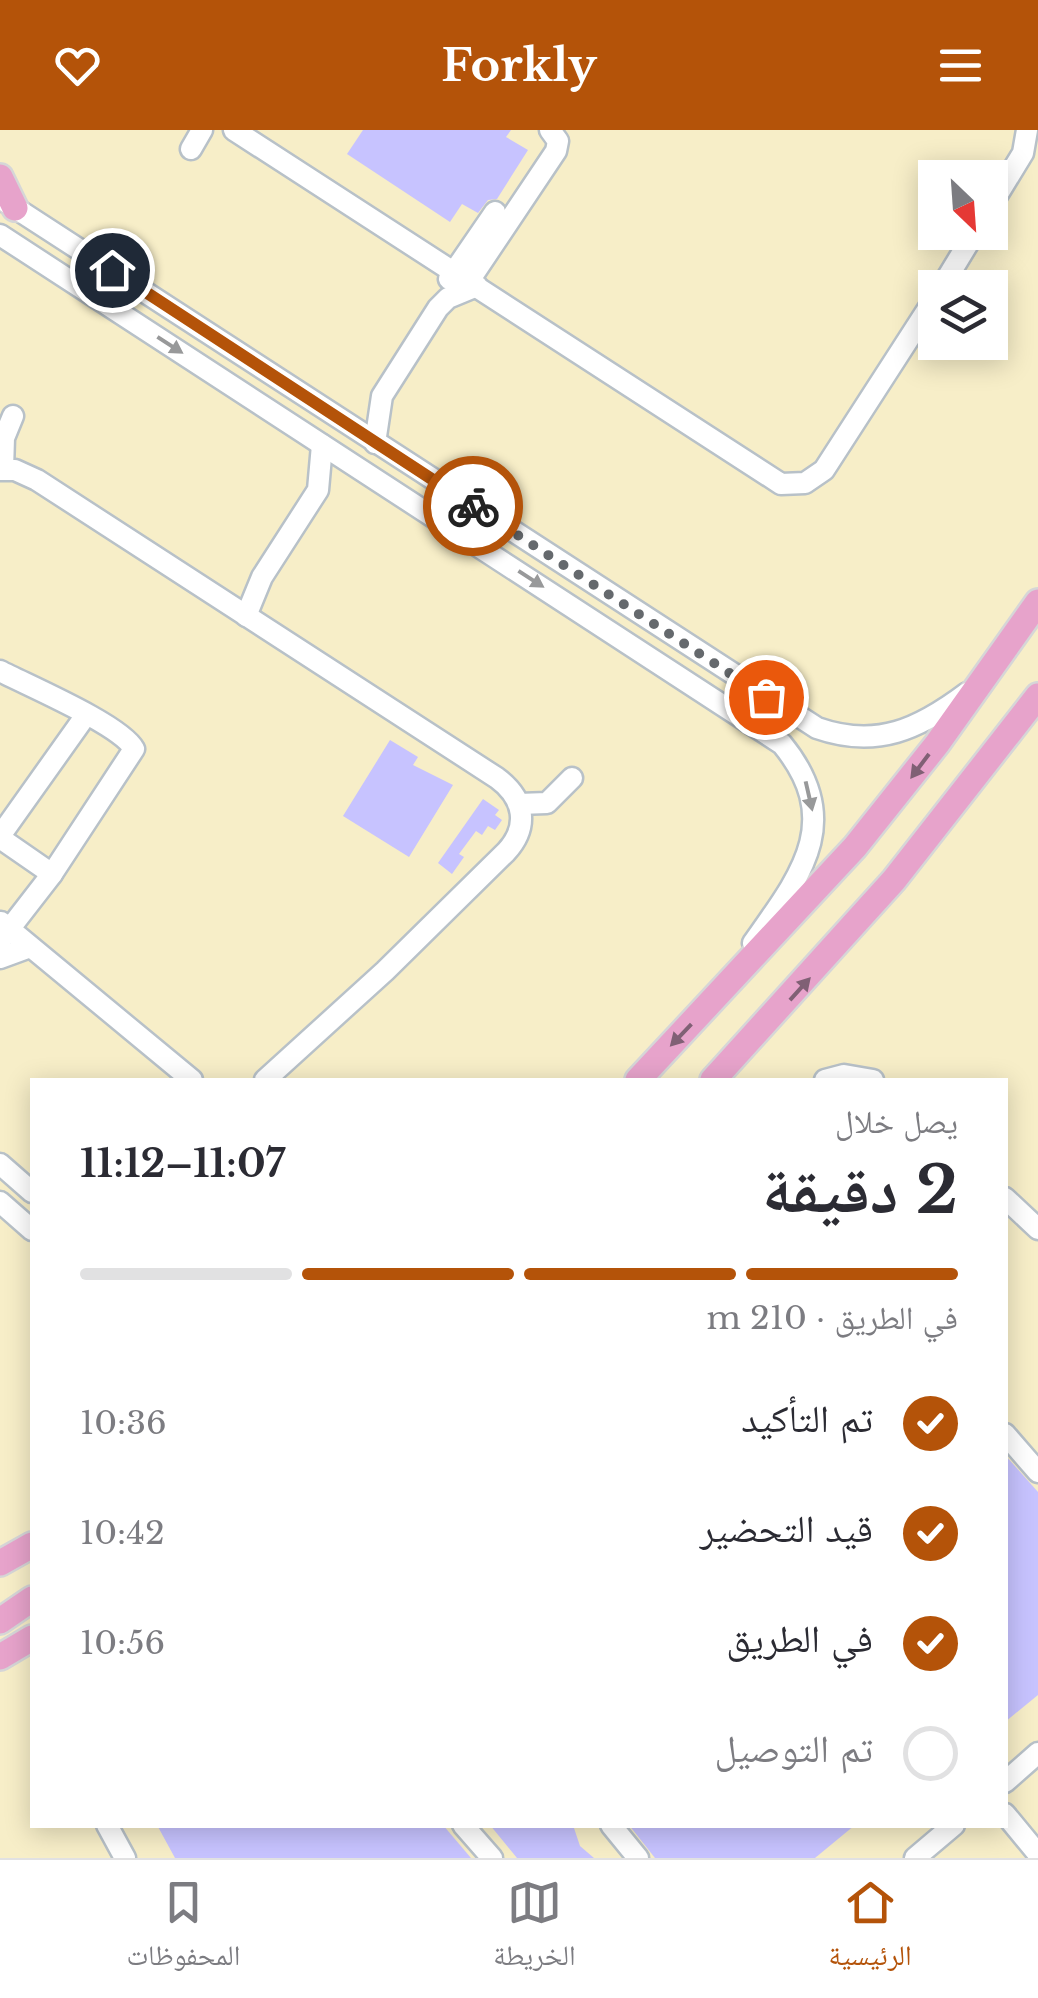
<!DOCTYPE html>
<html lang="ar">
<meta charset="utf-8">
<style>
body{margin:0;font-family:"Libre Baskerville","Noto Naskh Arabic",serif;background:#f7f7f7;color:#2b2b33;direction:rtl;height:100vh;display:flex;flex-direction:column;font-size:38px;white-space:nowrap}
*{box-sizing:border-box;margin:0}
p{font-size:32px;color:#7c7c81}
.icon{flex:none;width:55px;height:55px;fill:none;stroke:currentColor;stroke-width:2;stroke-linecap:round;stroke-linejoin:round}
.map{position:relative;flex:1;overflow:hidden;direction:ltr}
.details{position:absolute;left:30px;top:948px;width:978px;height:750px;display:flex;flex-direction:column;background:#fff;border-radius:0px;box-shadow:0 5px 25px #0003;direction:rtl}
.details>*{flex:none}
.needle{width:65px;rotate:155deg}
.buttons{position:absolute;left:918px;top:30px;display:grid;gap:20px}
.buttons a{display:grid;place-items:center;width:90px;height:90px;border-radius:0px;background:#fff;box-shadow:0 5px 25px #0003;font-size:50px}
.pin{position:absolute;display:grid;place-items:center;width:85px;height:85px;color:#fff;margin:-42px;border:5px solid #fff;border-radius:50%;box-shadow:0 2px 10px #0007}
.courier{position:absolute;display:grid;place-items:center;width:100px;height:100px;margin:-50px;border:8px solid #b45309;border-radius:50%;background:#fff;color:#222;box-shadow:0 2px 12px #0007}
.summary em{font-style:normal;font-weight:700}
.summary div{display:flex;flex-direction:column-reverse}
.summary{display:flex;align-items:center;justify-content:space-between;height:170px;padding:0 50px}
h1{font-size:65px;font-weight:700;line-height:75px}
.bar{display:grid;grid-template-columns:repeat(4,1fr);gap:15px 10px;align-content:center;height:120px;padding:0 50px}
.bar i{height:12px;border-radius:8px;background:#e1e1e2}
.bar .on{background:#b45309}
.bar p{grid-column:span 4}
ol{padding:0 50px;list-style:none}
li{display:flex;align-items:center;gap:30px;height:110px}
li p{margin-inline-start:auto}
li .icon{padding:10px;border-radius:50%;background:#b45309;color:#fff;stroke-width:4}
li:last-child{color:#7c7c81}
li i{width:55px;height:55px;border:5px solid #e1e1e2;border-radius:50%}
header{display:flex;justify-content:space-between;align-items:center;height:130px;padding:0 50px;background:#b45309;color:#fff;font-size:45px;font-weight:700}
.dock{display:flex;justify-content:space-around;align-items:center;height:140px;border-top:2px solid #e1e1e2;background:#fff;font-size:28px;color:#7c7c81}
.dock a{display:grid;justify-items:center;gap:5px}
.dock .on{color:#b45309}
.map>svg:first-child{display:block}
</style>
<header><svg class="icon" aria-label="menu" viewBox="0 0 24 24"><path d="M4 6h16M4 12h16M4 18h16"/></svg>Forkly<svg class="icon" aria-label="heart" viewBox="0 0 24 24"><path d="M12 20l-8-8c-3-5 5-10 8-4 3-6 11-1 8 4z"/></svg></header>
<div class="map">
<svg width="1038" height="1728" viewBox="0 0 1038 1728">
<rect width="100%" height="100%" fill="#f1f8fe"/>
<path fill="#f7eec8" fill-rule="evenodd" d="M 0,0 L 1038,0 L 1038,1728 L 0,1728 ZM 935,48 L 990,48 L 990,102 L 935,102 ZM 935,158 L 990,158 L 990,212 L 935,212 ZM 32,950 L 1005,950 L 1005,1695 L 32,1695 Z"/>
<g fill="#c7c3ff">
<polygon points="363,0 511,0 506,7 528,20 497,69 488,70 478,83 462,74 450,92 347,24"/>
<polygon points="390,610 418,627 413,635 453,655 409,727 343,686"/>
<polygon points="483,669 499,680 495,685 502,690 495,700 488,696 482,705 476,701 459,724 464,727 452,744 438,733"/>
<polygon points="1005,1325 1038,1362 1038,1565 1005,1592"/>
<polygon points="157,1695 443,1695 471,1728 175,1728"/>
<polygon points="490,1695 573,1695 580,1716 594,1728 517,1728"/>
<polygon points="629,1695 855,1695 815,1728 655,1728"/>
</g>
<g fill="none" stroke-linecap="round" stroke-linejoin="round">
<defs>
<g id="minor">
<polyline points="234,0 781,354 805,353 824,340 935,168"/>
<polyline points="191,19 202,0"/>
<path d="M 6,72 L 817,598 C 877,619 919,599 967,563"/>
<polyline points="990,77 1023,23 1027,0"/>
<path d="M 0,105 L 782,614 C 845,691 801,745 753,813"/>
<polyline points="449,149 495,82"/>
<polyline points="469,151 556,21 558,11 550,0"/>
<polyline points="941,158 975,102"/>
<polyline points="375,313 382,266 438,178 448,168 477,156"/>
<polyline points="3,339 4,308 13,286"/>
<path d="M 0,340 L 15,340 L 37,350 L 497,648 C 524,668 530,696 506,722 L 385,841 L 265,950"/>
<polyline points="246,486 262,447 318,360 322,315"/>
<path d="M 0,541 C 29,556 121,595 134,619 L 52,744 L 0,811"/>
<polyline points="519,674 547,673 572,648"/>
<polyline points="0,706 86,585"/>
<polyline points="0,708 52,744"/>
<polyline points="1,792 192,950"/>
<polyline points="0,828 30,817"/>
<polyline points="825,950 844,945 873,950"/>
<polyline points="0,1034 32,1062"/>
<polyline points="1005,1068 1038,1099"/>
<polyline points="0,1072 32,1100"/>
<polyline points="1005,1304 1038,1342"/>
<polyline points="1005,1652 1038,1623"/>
<polyline points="1005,1684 1038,1724"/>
<polyline points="107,1695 125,1728"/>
<polyline points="463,1695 492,1728"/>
<polyline points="611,1695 638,1728"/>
<polyline points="915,1728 954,1695"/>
</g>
<g id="major">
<polyline points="0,47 15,78"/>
<polyline points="638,950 855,717 937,614 1038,472"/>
<polyline points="713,950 894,750 1038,566"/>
<polyline points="0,1433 32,1415"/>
<polyline points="0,1491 32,1469"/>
<polyline points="0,1527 32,1508"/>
</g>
</defs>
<use href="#minor" stroke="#b8c1c8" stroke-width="25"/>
<use href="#major" stroke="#d6d6d7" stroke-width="30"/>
<use href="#minor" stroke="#fff" stroke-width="20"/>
<use href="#major" stroke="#e7a3cb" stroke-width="25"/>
</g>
<defs><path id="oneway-solid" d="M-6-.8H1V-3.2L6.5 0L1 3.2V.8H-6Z" transform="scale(2.5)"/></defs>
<g fill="#98999a">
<use href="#oneway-solid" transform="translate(170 215) rotate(33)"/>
<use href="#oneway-solid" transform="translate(531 449) rotate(33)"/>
<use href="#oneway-solid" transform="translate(809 666) rotate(77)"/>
</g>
<g fill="#806075">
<use href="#oneway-solid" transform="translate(920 636) rotate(127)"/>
<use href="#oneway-solid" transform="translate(800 859) rotate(-48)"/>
<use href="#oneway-solid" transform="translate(681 905) rotate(134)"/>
</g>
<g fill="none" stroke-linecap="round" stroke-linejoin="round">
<polyline stroke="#65696d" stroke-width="10" stroke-dasharray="0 18" points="473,376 766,567"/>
<polyline stroke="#b45309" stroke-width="12" points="112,140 473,376"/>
</g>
</svg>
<div class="buttons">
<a><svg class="needle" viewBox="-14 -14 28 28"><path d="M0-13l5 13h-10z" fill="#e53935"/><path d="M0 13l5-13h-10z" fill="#7c7c81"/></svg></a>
<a><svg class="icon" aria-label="layers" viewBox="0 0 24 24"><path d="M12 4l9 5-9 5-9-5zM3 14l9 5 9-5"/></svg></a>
</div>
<div class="pin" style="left:766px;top:567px;background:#ea580c"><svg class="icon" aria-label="bag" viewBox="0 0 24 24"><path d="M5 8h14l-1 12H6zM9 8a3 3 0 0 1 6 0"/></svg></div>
<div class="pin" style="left:112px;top:140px;background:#1f2937"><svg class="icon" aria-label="home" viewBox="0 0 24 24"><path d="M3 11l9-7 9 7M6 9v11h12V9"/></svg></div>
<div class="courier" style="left:473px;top:376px"><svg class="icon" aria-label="bike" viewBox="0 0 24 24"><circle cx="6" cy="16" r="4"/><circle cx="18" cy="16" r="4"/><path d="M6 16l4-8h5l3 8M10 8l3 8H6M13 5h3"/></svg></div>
<section class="details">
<div class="summary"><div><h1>2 دقيقة</h1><p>يصل خلال</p></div><em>11:07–11:12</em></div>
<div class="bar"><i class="on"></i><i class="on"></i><i class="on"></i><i></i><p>في الطريق · 210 m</p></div>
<ol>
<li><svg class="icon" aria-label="check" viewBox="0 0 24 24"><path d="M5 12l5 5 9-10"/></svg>تم التأكيد<p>10:36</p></li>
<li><svg class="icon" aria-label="check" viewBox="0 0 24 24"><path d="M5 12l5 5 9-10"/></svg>قيد التحضير<p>10:42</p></li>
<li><svg class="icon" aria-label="check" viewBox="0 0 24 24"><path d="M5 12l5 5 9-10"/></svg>في الطريق<p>10:56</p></li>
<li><i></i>تم التوصيل</li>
</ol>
</section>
</div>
<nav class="dock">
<a class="on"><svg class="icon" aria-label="home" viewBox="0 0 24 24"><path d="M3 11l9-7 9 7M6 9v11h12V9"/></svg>الرئيسية</a>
<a><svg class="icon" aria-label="map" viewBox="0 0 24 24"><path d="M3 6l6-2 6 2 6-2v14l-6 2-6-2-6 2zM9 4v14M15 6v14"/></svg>الخريطة</a>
<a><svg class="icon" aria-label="saved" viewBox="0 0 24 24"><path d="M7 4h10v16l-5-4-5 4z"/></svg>المحفوظات</a>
</nav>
